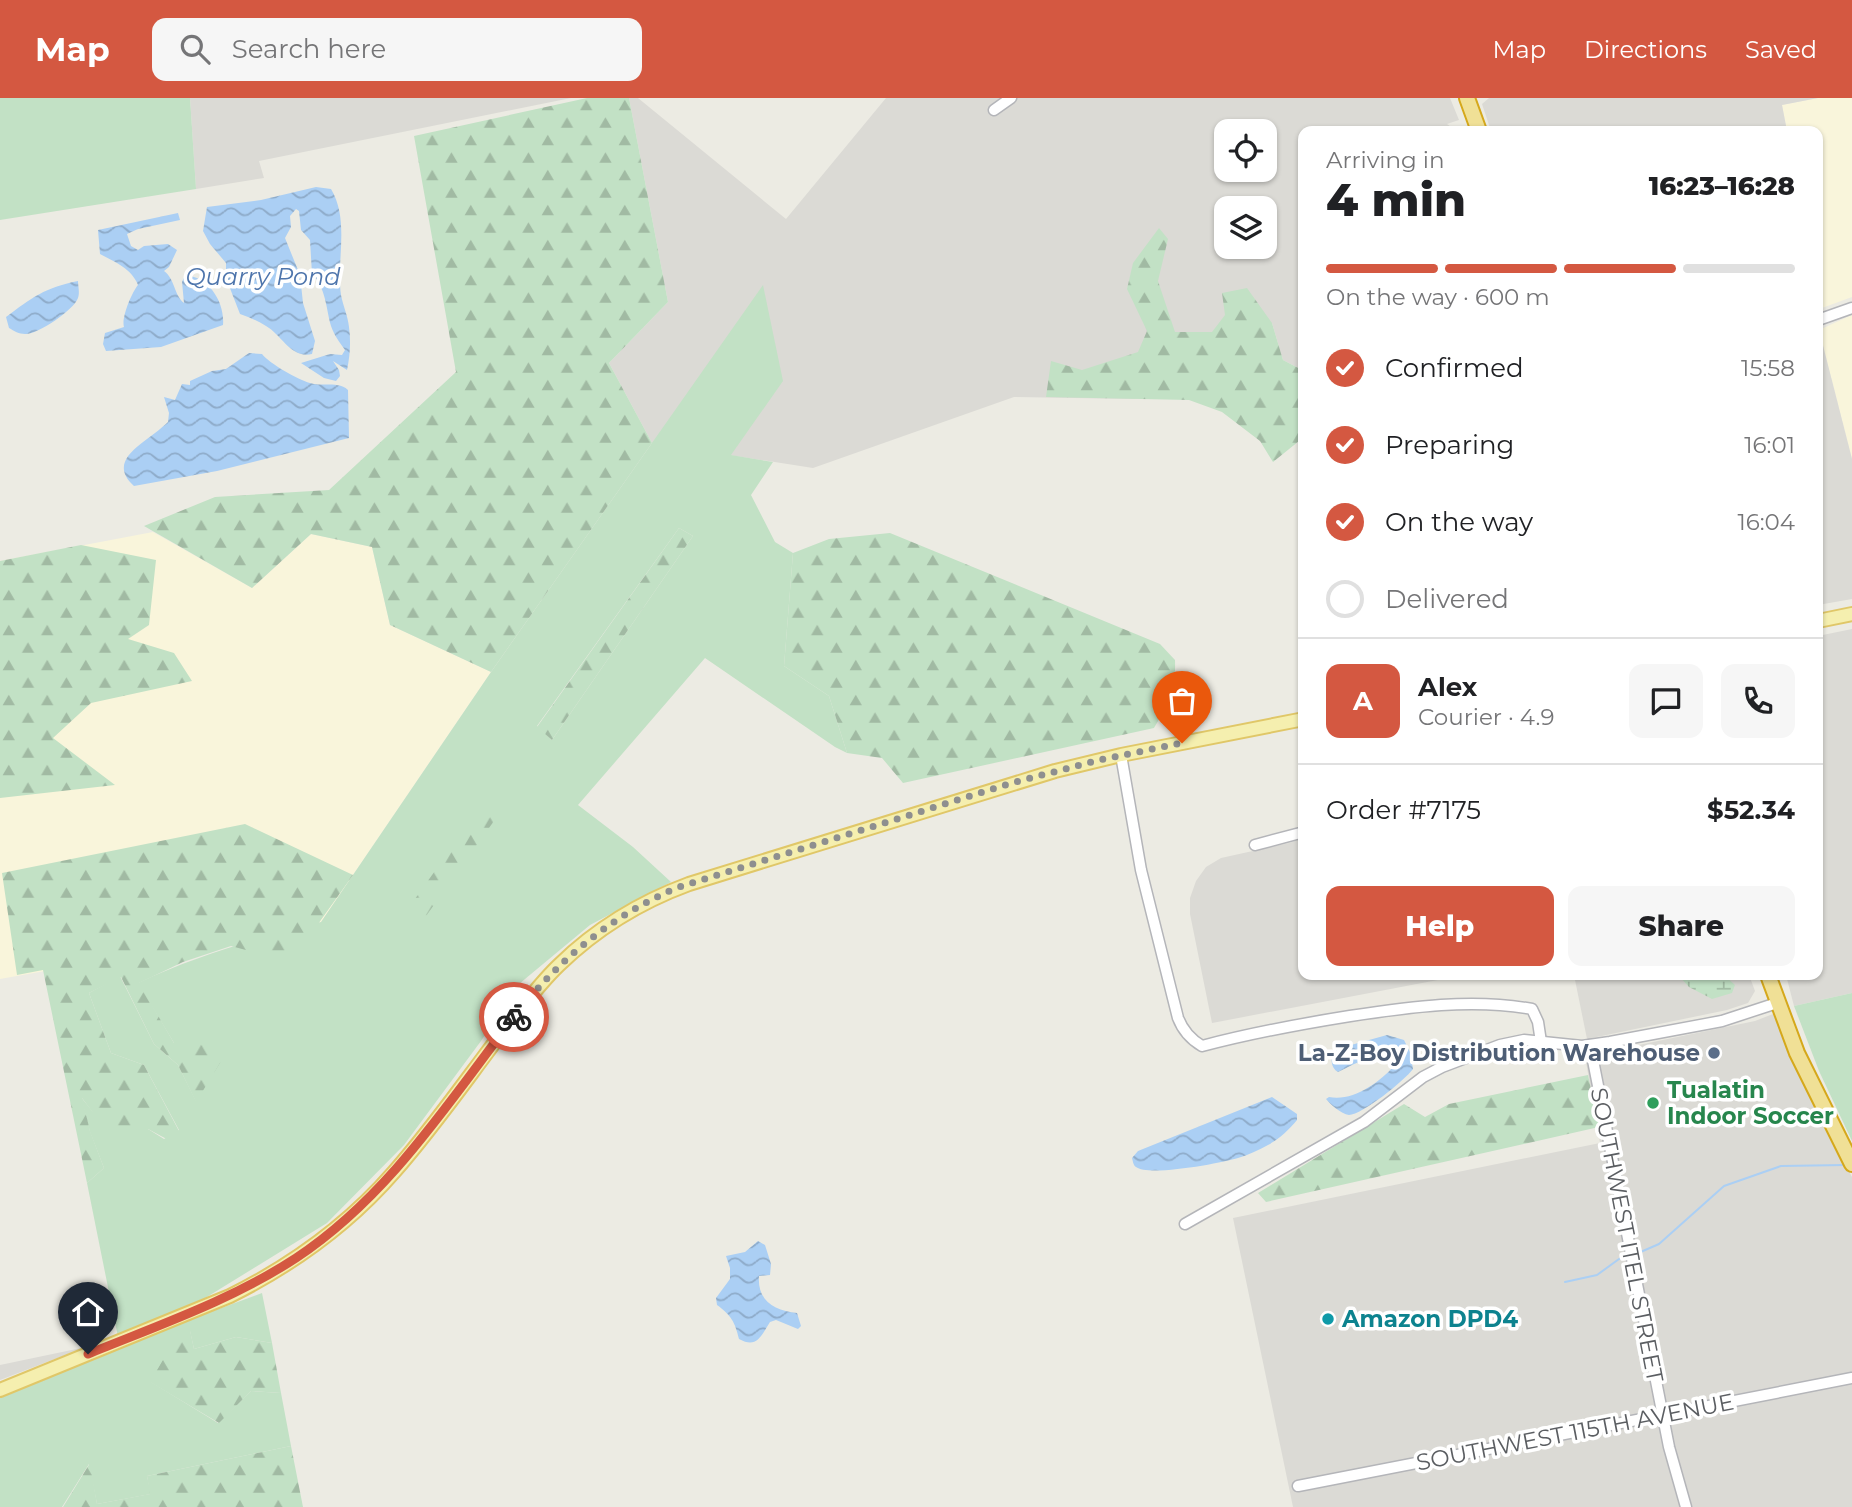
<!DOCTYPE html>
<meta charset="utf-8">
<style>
body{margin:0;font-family:Montserrat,sans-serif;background:#f6f6f6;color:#202124;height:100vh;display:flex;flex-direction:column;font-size:26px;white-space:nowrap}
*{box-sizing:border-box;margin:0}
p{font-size:23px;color:#757577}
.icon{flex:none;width:38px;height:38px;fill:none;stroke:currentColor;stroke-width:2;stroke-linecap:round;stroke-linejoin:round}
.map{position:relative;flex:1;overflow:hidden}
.drawer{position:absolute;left:1298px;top:28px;width:525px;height:854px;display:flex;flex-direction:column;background:#fff;border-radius:14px;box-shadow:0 2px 5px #0004}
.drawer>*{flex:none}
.controls{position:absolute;left:1214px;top:21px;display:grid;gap:14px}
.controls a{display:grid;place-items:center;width:63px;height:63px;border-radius:14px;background:#fff;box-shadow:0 2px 5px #0004;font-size:35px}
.pin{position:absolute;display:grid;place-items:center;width:60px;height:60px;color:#fff;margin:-72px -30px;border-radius:50% 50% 50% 0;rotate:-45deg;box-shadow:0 0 7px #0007}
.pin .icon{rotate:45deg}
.courier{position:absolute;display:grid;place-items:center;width:70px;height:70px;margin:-35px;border:5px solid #d45841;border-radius:50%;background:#fff;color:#222;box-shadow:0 2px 9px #0007}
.summary em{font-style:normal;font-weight:800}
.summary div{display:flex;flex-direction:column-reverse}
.summary{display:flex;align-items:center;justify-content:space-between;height:119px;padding:0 28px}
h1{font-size:46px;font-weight:800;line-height:52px}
.bar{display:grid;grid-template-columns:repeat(4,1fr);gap:10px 7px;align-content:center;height:84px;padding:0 28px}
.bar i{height:9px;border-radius:5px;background:#e0e0e0}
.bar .selected{background:#d45841}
.bar p{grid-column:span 4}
.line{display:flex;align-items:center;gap:18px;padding:0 28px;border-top:2px solid #e0e0e0}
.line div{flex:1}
.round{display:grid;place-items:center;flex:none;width:74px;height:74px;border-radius:14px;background:#f6f6f6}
ol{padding:0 28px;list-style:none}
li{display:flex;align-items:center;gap:21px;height:77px}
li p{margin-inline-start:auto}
li .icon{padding:7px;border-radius:50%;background:#d45841;color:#fff;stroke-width:4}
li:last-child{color:#757577}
li i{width:38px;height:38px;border:4px solid #e0e0e0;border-radius:50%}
.action{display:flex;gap:14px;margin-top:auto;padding:14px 28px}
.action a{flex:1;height:80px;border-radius:14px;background:#d45841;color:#fff;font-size:28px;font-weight:800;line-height:80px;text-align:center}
.action a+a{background:#f6f6f6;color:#202124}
header{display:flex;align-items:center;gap:42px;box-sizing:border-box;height:98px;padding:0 35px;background:#d45841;color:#fff}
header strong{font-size:33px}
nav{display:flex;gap:38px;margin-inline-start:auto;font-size:24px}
.search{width:490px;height:63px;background:#f6f6f6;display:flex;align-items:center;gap:18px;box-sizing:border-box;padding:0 24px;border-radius:14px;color:#757577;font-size:26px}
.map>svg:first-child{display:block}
</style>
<header>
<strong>Map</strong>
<div class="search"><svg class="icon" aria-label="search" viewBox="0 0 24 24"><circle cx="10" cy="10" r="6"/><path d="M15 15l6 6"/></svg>Search here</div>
<nav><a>Map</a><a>Directions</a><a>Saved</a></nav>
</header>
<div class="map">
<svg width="1852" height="1409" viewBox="0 0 1852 1409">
<defs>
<pattern id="forest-firs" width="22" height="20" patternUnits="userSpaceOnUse" patternTransform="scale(1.75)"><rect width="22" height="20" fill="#c2e1c5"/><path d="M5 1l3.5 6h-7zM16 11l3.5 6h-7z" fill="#a1baa3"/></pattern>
<pattern id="wetland-marsh" width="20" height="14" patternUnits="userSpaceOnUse" patternTransform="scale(1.75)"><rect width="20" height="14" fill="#c2e1c5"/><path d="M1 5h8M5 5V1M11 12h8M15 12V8" fill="none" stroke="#a1baa3"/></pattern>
<pattern id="water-waves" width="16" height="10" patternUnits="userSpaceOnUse" patternTransform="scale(1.75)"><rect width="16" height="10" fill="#abcff4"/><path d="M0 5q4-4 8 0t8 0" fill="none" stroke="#8eabc9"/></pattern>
</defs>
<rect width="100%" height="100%" fill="#ecebe3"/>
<g fill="#f9f5db">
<polygon points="1818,0 1852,0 1852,199 1822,210 1818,189 1818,33 1787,33 1782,7"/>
<polygon points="1852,217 1852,361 1819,232"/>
<polygon points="153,434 252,490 311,436 372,449 390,527 491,574 321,824 0,881 0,463"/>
</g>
<g fill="#dbdad5" fill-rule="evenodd">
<polygon points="190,0 571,0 259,63 264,80 196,91"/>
<path d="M 629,0 L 638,0 L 786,121 L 886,0 L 1450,0 L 1459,22 L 1447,26 L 1457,33 L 1304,33 L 1304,273 L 1283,262 L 1272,225 L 1265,279 L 1134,301 L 1014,299 L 813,370 L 652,345 L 609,265 L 668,204 ZM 1227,33 L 1265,33 L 1265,72 L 1227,72 ZM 1227,110 L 1265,110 L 1265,149 L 1227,149 Z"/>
<polygon points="1489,0 1818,0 1782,7 1787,33 1491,33 1482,6"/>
<polygon points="1819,232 1852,361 1852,501 1818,507"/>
<polygon points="1852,531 1852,895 1794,908 1786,877 1818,877 1818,538"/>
<polygon points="1304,740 1304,877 1464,877 1212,925 1190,816 1190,800 1196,783 1206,769 1221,760 1289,745"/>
<polygon points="1574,877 1749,877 1755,893 1748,905 1727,912 1587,941"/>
<polygon points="1773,916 1811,1003 1852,1079 1852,1409 1293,1409 1233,1120 1600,1045 1584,952 1595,956 1755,923"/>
<polygon points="86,1249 0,1282 0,1267"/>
</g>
<g fill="#c2e1c5" fill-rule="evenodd">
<polygon points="0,0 190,0 196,91 0,122"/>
<path d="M 763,187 L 783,283 L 731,357 L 773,364 L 751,397 L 775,444 L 793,455 L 784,568 L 829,598 L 847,655 L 835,649 L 705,560 L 578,707 L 633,749 L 671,784 L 590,827 L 519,886 L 481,943 L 404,1047 L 327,1125 L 202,1202 L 118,1239 L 87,1085 L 104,1070 L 90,1034 L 81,999 L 93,1014 L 148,1031 L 164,1041 L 179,1032 L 144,967 L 111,955 L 89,895 L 120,878 L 154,946 L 178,967 L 196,1003 L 174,945 L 138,885 C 201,856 255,841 321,824 L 491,574 ZM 679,430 L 693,438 L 552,642 L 537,628 Z"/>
<polygon points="1852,895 1852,1043 1819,973 1794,908"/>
<polygon points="262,1195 272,1245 236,1239 194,1251 190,1233 151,1284 218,1325 251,1293 281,1295 291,1348 147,1378 151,1396 97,1406 89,1366 62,1409 0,1409 0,1300 186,1223"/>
</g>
<g fill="url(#forest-firs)">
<polygon points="587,0 629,0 668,204 609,265 652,345 491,574 390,527 372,449 311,436 252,490 144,428 215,399 329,392 456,274 414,38"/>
<polygon points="1159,130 1168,141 1158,183 1175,234 1212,234 1225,217 1222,195 1247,190 1272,225 1283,262 1304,273 1304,339 1273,364 1260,343 1222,314 1189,302 1046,299 1051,263 1082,272 1138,254 1147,233 1127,191 1133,165"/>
<polygon points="679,430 693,438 552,642 537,629"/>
<path d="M 890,435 L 1160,546 L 1175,562 C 1176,591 1169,606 1154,630 L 903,685 L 882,660 L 847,655 L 829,598 L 784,568 L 793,455 L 829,441 Z"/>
<polygon points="81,447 156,462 149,527 128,541 174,555 192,583 91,605 53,640 115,687 0,700 0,463"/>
<polygon points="489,697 504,709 421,825 405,815"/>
<polygon points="245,726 353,777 291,864 231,848 183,864 139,885 174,945 234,942 196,1004 178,967 154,946 121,879 89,895 111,955 144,967 179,1033 174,1045 148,1031 117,1047 82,1000 90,1033 104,1070 87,1085 43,872 17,877 2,775"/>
<polygon points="1588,977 1599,1029 1266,1104 1258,1095 1404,1006 1425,1019 1449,1006"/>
<polygon points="190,1232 194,1251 236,1239 272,1245 281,1295 251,1293 219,1325 150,1284 171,1248"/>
<polygon points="291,1348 303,1409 63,1409 90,1365 97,1406 150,1396 147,1378"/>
</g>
<polygon fill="url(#wetland-marsh)" points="1678,877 1724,877 1735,887 1732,895 1712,901 1689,889"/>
<g fill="url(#water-waves)">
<path d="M 316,89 L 331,91 C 350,123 336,162 341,197 C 343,208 348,218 349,229 C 351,243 350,258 347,272 L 333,263 L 339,272 L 340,278 L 336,283 L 324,280 L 301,265 L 330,256 L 342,257 L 345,252 C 340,245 334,237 331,228 C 326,210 326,190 312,176 L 310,142 L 301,132 L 299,113 L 296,111 L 290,118 L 291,129 L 285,140 L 300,177 L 303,205 L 315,243 L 312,256 C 291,261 282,237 266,228 C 258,223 249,219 240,216 L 226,180 L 226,165 L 210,146 L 203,133 L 207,109 L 261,102 Z"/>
<path d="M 178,115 L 180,122 L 138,131 L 127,136 L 131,148 L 138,152 L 144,148 L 168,146 L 177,152 L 169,169 L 164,173 C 175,181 174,197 184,205 L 182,184 L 185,177 C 209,179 225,204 223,227 L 161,249 L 106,253 L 103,246 L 105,235 L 124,229 C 121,220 132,194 138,187 C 132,171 115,164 100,156 L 98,132 Z"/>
<path d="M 78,183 C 78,188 80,195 78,200 C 74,212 37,237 25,236 C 19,236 14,233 9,230 L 6,219 C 33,199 44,190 78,183 Z"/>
<path d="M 249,255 L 262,256 C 270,266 297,281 310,285 C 323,289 338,283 348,292 L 349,340 L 217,373 L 134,388 C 104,361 148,344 168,324 L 169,315 L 164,299 L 175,302 L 182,286 L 190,287 L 190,283 L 212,273 L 226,271 Z"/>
<path d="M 1387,937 L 1404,942 L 1410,954 L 1413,971 C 1405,982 1362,1017 1349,1017 C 1341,1016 1330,1006 1326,1001 L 1329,999 C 1352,1004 1379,985 1394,968 L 1392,961 C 1376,953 1353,967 1338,974 C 1330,970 1331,959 1333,952 Z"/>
<path d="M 1272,999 L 1297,1016 L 1297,1022 C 1289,1032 1279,1041 1268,1047 C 1259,1052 1248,1057 1238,1060 C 1222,1065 1148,1079 1136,1069 C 1133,1067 1133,1063 1132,1060 L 1138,1053 Z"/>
<path d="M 758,1143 L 765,1147 L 771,1166 L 770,1177 L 759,1178 C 757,1203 775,1213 797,1215 L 801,1228 L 798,1231 L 776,1222 L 770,1224 C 761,1238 757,1251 739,1241 C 735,1224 731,1217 717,1207 L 716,1200 L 730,1181 L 730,1170 L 726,1158 L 745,1154 Z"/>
</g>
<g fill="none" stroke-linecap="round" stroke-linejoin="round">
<g stroke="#abcff4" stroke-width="2">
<polyline points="1636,1156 1659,1146 1724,1088 1781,1068 1845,1067"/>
<polyline points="1565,1184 1597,1177 1619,1161 1626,1159"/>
</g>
<defs>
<g id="minor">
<polyline points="994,12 1011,0"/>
<polyline points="1818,222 1852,210"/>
<path d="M 1121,657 L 1141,772 L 1178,920 C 1183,933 1190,941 1202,948 C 1251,935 1300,926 1350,918 C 1410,909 1472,900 1532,911 L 1538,924 L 1541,944"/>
<polyline points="1255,747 1304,734"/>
<polyline points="1590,947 1669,1349 1686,1409"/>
<polyline points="1185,1126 1364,1024 1423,979 1442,969 1500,947 1524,942 1582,948 1610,944 1722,923 1777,905"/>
<polyline points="1298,1388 1852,1280"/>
</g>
<g id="major">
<polyline points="1818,523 1852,516"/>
<path d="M 0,1292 L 230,1198 C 292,1167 348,1127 394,1074 C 432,1031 466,982 501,936 C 520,912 537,888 559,867 C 596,831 640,804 689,786 L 1055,673 L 1121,657 L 1304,621"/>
</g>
<g id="highway">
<polyline points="1467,0 1479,33"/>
<polyline points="1768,877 1797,955 1852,1066"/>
</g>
</defs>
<use href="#minor" stroke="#b4b5b9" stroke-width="13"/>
<use href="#major" stroke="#e0c768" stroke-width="16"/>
<use href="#highway" stroke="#d5a81b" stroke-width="18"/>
<use href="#minor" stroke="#fff" stroke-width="10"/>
<use href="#major" stroke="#f5efaf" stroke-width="12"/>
<use href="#highway" stroke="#f0e096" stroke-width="14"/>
</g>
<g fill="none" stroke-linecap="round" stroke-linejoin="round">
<path stroke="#8e8f8f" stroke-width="7" stroke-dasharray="0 12.6" d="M 514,919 C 558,862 610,819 676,790 L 1012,685 L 1099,662 L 1182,645"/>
<path stroke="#d45841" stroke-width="9" d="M 88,1256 C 159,1227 232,1202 296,1160 C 388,1099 448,1005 514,919"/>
</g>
<circle fill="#5c6f8a" stroke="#fff" stroke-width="2.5" cx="1714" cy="955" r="7"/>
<circle fill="#2e9e5b" stroke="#fff" stroke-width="2.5" cx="1653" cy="1005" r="7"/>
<circle fill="#0f9aa8" stroke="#fff" stroke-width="2.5" cx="1328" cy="1221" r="7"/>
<g text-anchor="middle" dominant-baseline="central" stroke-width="7" stroke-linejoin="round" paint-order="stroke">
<g font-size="23" font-weight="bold" fill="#4e5e75" stroke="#fff" text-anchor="end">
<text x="1700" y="955">La-Z-Boy Distribution Warehouse</text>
</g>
<g font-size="23" font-weight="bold" fill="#27864d" stroke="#fff" text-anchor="start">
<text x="1667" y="992">Tualatin<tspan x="1667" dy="26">Indoor Soccer</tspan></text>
</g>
<g font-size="23" fill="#5b5e62" stroke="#fff">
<text transform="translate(1627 1137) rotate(79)">SOUTHWEST ITEL STREET</text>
<text transform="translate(1575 1334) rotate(-11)">SOUTHWEST 115TH AVENUE</text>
</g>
<g font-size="23" font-weight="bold" fill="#0d838f" stroke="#fff" text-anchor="start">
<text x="1342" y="1221">Amazon DPD4</text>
</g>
<g font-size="24" font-style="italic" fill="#4e75ac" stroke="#fff">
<text x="263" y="178">Quarry Pond</text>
</g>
</g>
</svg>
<div class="controls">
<a><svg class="icon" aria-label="locate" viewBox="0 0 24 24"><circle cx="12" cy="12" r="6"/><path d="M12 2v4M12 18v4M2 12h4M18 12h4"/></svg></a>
<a><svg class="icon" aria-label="layers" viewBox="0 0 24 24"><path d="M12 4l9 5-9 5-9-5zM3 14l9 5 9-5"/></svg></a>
</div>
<div class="pin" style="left:1182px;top:645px;background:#ea580c"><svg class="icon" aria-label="bag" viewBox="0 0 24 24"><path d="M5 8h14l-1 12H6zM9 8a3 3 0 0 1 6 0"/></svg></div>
<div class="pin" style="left:88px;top:1256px;background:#1f2937"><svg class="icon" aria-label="home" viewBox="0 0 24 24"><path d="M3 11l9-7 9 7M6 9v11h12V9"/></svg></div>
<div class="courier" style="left:514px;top:919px"><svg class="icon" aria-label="bike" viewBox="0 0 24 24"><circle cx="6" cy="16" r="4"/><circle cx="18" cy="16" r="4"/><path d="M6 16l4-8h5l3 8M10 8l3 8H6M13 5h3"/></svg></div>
<section class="drawer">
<div class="summary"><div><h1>4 min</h1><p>Arriving in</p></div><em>16:23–16:28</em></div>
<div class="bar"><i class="selected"></i><i class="selected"></i><i class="selected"></i><i></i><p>On the way · 600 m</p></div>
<ol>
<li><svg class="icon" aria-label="check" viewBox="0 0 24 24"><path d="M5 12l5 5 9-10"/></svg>Confirmed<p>15:58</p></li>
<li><svg class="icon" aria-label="check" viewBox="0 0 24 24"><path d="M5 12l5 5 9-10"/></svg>Preparing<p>16:01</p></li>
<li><svg class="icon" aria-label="check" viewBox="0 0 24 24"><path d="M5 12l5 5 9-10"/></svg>On the way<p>16:04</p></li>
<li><i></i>Delivered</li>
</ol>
<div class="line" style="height:126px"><b class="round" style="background:#d45841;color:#fff">A</b><div><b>Alex</b><p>Courier · 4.9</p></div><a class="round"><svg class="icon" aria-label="chat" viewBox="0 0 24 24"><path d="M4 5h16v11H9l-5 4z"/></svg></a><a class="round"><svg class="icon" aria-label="phone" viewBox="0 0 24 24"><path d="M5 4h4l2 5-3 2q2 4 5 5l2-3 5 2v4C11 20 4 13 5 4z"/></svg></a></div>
<div class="line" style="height:91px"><div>Order #7175</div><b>$52.34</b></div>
<div class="action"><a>Help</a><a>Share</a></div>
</section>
</div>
